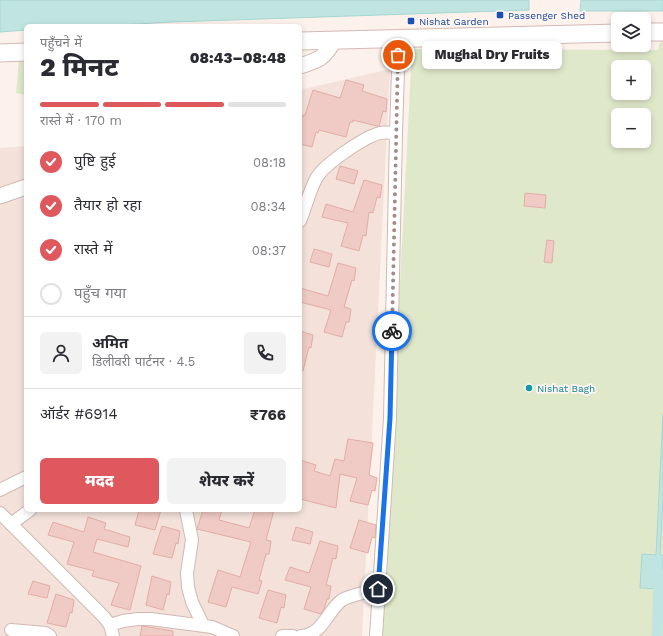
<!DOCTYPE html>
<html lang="hi">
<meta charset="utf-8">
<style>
body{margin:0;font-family:"Work Sans","Noto Sans Devanagari",sans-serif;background:#f2f2f3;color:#2b2b33;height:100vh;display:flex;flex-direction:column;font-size:15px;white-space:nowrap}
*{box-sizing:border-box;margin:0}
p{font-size:13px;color:#7c7c81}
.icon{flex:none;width:22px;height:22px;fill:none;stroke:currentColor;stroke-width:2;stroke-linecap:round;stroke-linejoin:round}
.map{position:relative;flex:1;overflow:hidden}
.details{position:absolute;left:24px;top:24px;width:278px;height:488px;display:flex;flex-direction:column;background:#fff;border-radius:6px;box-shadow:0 2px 6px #0003}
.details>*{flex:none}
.tools{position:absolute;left:611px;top:12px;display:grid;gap:8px}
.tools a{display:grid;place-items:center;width:40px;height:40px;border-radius:6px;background:#fff;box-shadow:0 2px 6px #0003;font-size:20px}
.pin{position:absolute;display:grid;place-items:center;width:34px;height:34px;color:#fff;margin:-17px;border:2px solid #fff;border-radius:50%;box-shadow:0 1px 4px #0007}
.courier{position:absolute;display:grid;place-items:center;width:40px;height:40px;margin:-20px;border:3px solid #1a73e8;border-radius:50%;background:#fff;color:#222;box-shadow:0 1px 5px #0007}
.bubble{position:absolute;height:28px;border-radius:6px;background:#fff;box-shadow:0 2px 6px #0003;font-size:13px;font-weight:800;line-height:28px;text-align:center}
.headline em{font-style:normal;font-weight:800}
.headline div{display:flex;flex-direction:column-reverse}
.headline{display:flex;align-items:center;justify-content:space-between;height:68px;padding:0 16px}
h1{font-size:26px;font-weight:800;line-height:30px}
.bar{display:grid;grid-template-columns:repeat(4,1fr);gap:6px 4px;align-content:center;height:48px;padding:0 16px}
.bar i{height:5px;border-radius:3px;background:#e1e1e2}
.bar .selected{background:#de585d}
.bar p{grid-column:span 4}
.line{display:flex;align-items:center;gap:10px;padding:0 16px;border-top:1px solid #e1e1e2}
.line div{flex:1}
.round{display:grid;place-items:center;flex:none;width:42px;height:42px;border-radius:6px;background:#f2f2f3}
ol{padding:0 16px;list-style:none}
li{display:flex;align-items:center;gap:12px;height:44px}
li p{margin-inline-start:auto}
li .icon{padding:4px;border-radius:50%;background:#de585d;color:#fff;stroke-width:4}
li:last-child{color:#7c7c81}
li i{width:22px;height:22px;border:2px solid #e1e1e2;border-radius:50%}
.button{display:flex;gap:8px;margin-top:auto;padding:8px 16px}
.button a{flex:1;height:46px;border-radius:6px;background:#de585d;color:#fff;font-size:16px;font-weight:800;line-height:46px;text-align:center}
.button a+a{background:#f2f2f3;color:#2b2b33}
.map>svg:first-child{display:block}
</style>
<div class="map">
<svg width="663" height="636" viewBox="0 0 663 636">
<rect width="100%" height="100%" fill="#fcf1eb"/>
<polygon fill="#f3e1da" points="390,69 362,636 0,636 0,148 26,146 26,510 300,510 300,90"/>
<g fill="#dfe9ca" fill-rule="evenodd">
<path d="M 663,40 L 663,636 L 382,636 L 412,49 L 658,50 L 659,44 ZM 618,67 L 644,67 L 644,93 L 618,93 ZM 618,115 L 644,115 L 644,141 L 618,141 Z"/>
<polygon points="19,60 26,60 26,95 16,93"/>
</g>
<g fill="#c0e5e1" stroke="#a7d6d1">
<polygon points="0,0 529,0 529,10 172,22 102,26 26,26 26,30 0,32"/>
<polygon points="581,0 663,0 663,11 580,11"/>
<polygon points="663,414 663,498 660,555 663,555 663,589 640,588 642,554 656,555"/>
</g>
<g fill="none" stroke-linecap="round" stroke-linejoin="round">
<polyline stroke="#c0e5e1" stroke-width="11" points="657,636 659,575"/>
</g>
<g fill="#f0cac4" stroke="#e2ada5">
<polygon points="346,80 364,85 362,91 387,99 386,112 383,111 379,126 377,126 353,120 353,122 350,122 346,137 319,130 318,133 316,132 312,147 300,144 300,123 303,115 305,115 313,90 340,98"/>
<polygon points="340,166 358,171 354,184 336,179"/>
<polygon points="364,180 382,185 380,198 377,197 373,213 369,212 366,236 363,235 359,251 341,246 348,223 322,217 326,204 353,212"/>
<polygon points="525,193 546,195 545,208 524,206"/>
<polygon points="547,240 554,241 552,263 544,262"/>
<polygon points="314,249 332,254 329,267 310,262"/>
<polygon points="338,263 356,268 354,281 352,280 344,307 351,309 349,322 346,322 342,337 324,332 331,310 300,302 300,288 328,296"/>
<polygon points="300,331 313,335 311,348 309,347 303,371 300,371"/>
<polygon points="348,439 373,443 369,475 377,478 375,491 372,490 368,505 350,501 357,478 340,474 336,508 300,499 300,460 316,465 314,471 330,476 335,459 344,461"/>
<polygon points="139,510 161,510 155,530 135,525"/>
<polygon points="203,510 222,510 219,520 249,528 255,510 274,510 266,540 271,541 269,554 266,554 259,580 262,581 258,594 232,587 226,607 208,602 218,570 240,577 251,542 197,529"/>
<polygon points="88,517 106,523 104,529 130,537 128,547 97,539 93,552 141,566 130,610 111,605 119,583 92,576 94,571 67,564 74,542 48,535 53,522 84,532"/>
<polygon points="359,520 376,525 375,538 372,537 368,553 350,548"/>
<polygon points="162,526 180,531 178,544 176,543 172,558 153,554"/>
<polygon points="296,527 313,532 310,544 292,540"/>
<polygon points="320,541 338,546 336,559 333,558 326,585 331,586 329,599 327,599 324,609 321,614 304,609 311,587 285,580 290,567 309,573"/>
<polygon points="152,576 171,582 169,595 167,594 163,610 146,605"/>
<polygon points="33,581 50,586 47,598 28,594"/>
<polygon points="268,590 286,595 284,608 281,607 277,623 259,618"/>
<polygon points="56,594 74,600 72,613 70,612 66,627 47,623"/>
<polygon points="142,626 173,631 173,636 140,636"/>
</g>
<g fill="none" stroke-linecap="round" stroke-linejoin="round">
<defs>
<g id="minor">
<path d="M 300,221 C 306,207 309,191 317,177 C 325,164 364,137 380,133 C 385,132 391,133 396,133"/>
<polyline points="0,490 26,477"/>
<polyline points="186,510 192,540 187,573 188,587 192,602 203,625"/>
<polyline points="0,513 104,617 110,625 113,636"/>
<polyline points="11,524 30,510"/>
<polyline points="110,625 123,621 138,619 151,619 212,627 233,636"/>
<polyline points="11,630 45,633 50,636"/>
<polyline points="282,636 293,636"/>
<path d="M 301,636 C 323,635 327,611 342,600 C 351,595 368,592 378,589"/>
<polyline points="376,636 390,418 396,133 399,39"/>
</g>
<g id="tertiary">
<path d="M 300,66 C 319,60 325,58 334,40"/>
<polyline points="0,196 26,187"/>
</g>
<g id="secondary">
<polyline points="644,32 663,32"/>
<polyline points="300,41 618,33"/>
<polyline points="0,53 26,52"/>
</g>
</defs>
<use href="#minor" stroke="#d0b9b3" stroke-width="14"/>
<use href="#tertiary" stroke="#d0b9b3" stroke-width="17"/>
<use href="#secondary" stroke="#d5b9b4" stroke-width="19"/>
<use href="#minor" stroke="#fff" stroke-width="12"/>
<use href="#tertiary" stroke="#fff" stroke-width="15"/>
<use href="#secondary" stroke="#fff" stroke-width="17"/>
</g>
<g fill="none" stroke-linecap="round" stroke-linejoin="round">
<polyline stroke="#a58a86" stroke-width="4" stroke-dasharray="0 7.2" points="392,331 398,55"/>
<polyline stroke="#1a73e8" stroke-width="5" points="378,589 390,418 392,331"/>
</g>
<g fill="#1a4fb4" stroke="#fef6f2" stroke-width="1.5">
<rect x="496" y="11" width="8" height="8" rx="2"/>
<rect x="407" y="17" width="8" height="8" rx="2"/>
</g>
<circle fill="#0f9aa8" stroke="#fef6f2" stroke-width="1.5" cx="529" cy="388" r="4"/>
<g text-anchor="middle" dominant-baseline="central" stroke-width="3.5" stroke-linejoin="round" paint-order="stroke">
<g font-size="10" fill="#164399" stroke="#fef6f2" text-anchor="start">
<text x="508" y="15">Passenger Shed</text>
<text x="419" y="21">Nishat Garden</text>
</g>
<g font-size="10" fill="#0d838f" stroke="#fef6f2" text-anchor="start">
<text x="537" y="388">Nishat Bagh</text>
</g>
</g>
</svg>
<div class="tools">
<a><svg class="icon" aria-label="layers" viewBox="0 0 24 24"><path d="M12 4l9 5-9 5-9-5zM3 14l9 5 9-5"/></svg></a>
<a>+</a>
<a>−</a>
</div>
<div class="pin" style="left:398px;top:55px;background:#ea580c"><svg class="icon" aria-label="bag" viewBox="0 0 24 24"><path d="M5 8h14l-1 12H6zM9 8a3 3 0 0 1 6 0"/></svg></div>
<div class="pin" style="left:378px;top:589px;background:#1f2937"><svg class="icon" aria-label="home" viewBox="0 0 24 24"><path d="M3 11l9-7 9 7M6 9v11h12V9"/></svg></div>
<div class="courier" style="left:392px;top:331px"><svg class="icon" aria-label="bike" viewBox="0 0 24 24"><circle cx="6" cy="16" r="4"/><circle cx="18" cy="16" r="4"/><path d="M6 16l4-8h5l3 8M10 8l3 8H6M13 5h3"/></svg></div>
<div class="bubble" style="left:422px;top:41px;width:140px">Mughal Dry Fruits</div>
<section class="details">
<div class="headline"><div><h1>2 मिनट</h1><p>पहुँचने में</p></div><em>08:43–08:48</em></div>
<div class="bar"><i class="selected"></i><i class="selected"></i><i class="selected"></i><i></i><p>रास्ते में · 170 m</p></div>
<ol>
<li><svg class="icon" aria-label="check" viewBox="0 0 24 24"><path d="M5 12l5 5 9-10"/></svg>पुष्टि हुई<p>08:18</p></li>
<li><svg class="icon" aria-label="check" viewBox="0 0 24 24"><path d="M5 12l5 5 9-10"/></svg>तैयार हो रहा<p>08:34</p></li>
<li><svg class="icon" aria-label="check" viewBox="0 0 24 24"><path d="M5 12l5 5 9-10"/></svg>रास्ते में<p>08:37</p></li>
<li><i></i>पहुँच गया</li>
</ol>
<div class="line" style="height:72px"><a class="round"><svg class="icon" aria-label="person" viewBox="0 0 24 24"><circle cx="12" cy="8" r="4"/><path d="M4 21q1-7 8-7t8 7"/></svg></a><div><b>अमित</b><p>डिलीवरी पार्टनर · 4.5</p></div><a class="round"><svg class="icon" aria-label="phone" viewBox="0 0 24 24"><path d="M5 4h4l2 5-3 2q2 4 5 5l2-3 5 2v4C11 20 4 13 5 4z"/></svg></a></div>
<div class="line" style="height:52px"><div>ऑर्डर #6914</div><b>₹766</b></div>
<div class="button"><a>मदद</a><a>शेयर करें</a></div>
</section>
</div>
